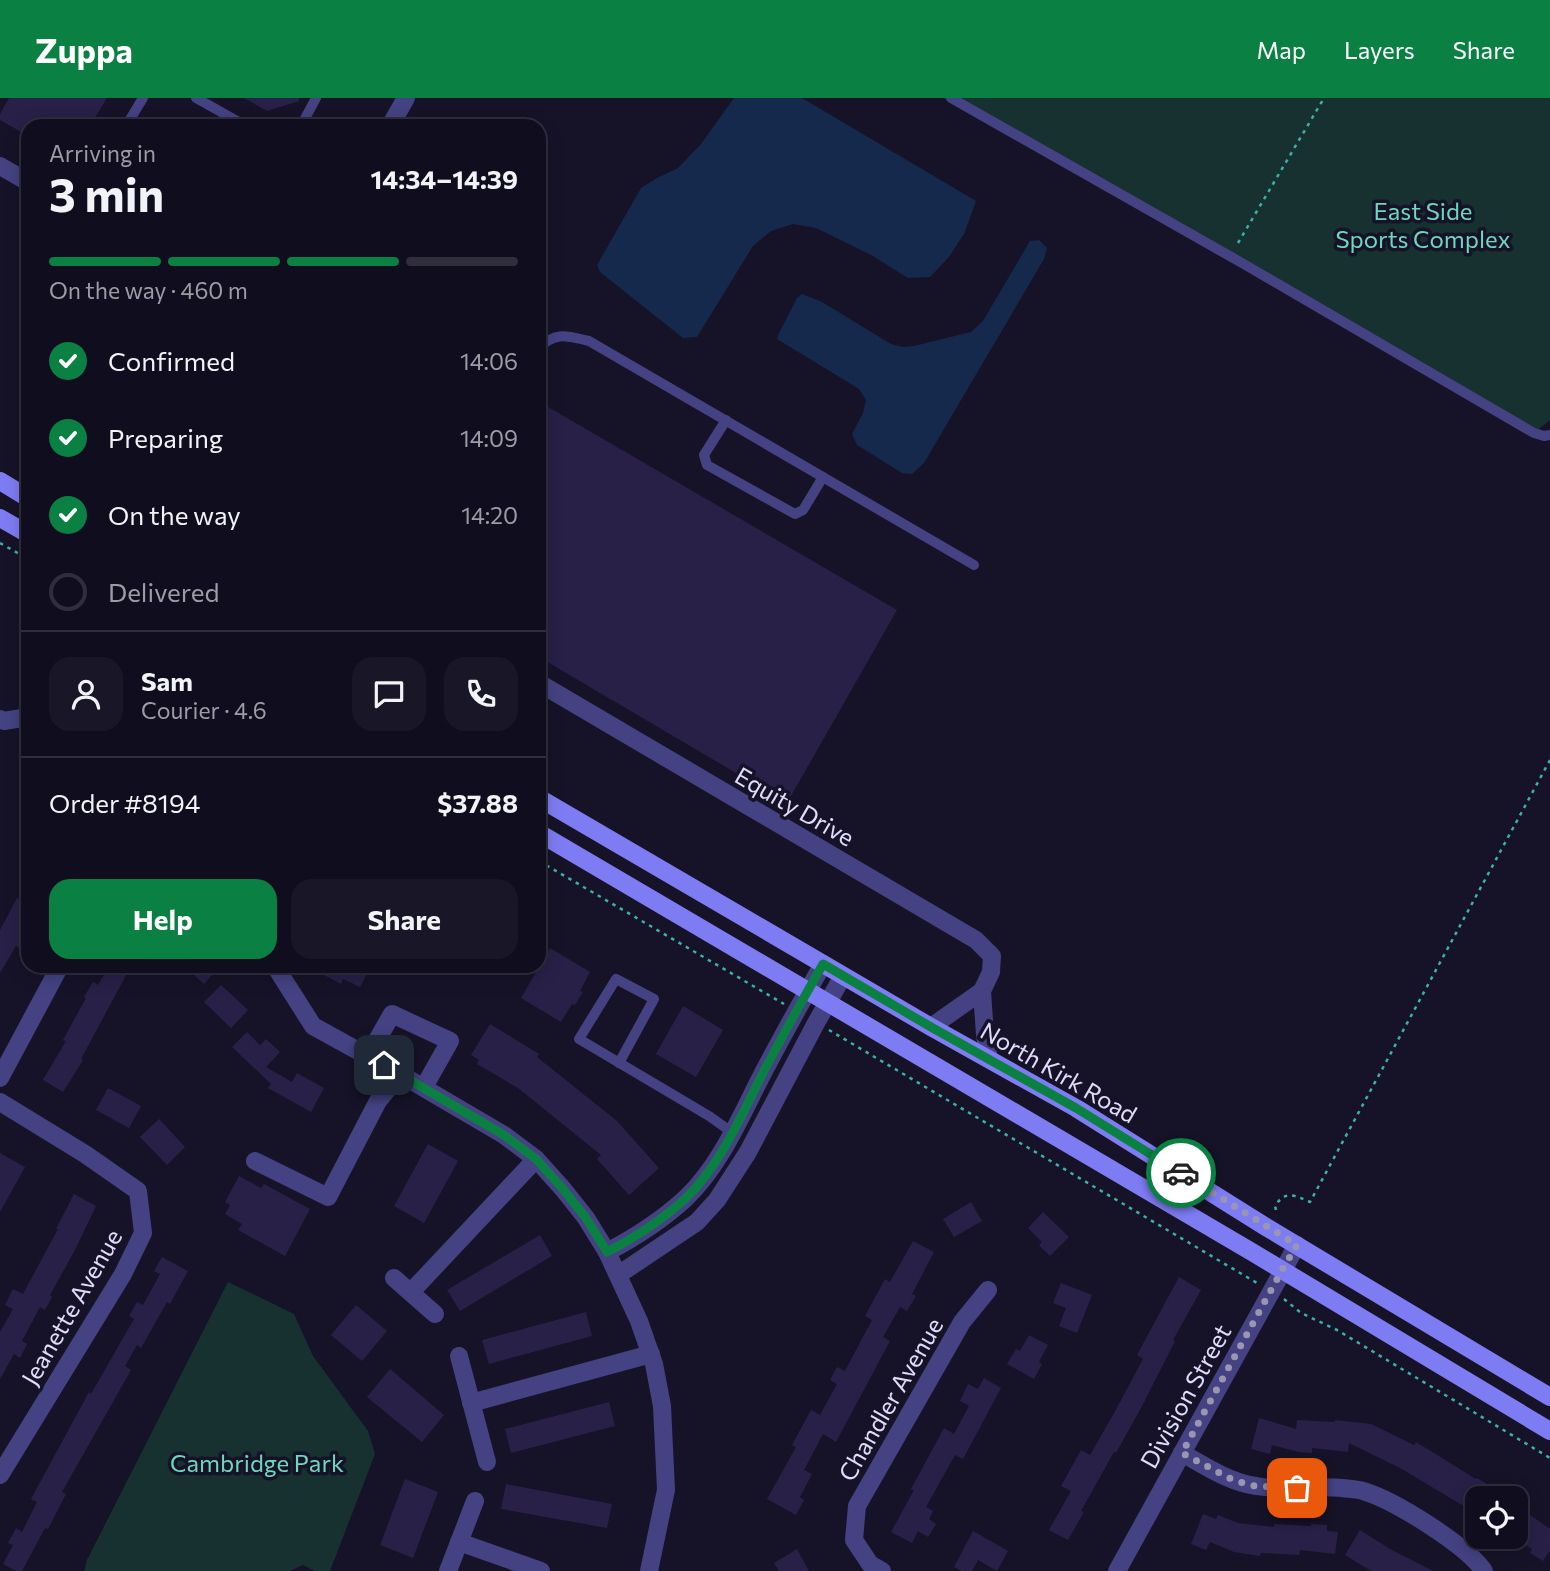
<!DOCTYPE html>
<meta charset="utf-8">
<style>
body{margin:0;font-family:Commissioner,sans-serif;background:#191727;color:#f1f3f6;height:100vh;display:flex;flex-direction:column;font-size:26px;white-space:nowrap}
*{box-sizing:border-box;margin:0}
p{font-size:23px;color:#9c9ca4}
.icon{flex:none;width:38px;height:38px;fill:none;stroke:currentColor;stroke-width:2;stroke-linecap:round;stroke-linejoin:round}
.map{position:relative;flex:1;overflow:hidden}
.sheet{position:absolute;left:21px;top:21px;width:525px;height:854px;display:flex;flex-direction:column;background:#100e1e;border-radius:21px;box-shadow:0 4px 18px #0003,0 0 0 2px #302e3c}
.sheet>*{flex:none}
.tools{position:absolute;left:1465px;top:1388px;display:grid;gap:14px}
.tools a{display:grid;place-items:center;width:63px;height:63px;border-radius:14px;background:#100e1e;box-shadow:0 4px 18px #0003,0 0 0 2px #302e3c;font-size:35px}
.pin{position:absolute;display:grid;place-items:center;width:60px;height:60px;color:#fff;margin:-30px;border-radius:14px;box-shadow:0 4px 10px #0006}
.courier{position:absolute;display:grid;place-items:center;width:70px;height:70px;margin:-35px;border:5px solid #0b8043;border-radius:50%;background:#fff;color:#222;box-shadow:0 2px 9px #0007}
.overview em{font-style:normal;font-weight:700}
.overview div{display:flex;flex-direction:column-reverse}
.overview{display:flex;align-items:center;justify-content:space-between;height:119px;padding:0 28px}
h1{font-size:46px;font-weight:700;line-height:52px}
.bar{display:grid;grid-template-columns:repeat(4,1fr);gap:10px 7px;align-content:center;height:84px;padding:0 28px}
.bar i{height:9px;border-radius:5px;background:#302e3c}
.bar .active{background:#0b8043}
.bar p{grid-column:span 4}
.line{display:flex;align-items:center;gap:18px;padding:0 28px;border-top:2px solid #302e3c}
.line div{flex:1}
.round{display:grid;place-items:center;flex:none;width:74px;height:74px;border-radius:21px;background:#191727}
ol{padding:0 28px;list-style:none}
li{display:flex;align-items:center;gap:21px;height:77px}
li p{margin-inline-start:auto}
li .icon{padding:7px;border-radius:50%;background:#0b8043;color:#fff;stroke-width:4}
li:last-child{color:#9c9ca4}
li i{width:38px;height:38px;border:4px solid #302e3c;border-radius:50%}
.action{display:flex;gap:14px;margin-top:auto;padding:14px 28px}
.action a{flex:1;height:80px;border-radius:21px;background:#0b8043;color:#fff;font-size:28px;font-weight:700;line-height:80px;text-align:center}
.action a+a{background:#191727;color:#f1f3f6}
header{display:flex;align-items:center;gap:42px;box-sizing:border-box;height:98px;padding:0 35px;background:#0b8043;color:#fff}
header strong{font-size:33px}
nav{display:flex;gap:38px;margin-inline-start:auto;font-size:24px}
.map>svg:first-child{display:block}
</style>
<header>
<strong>Zuppa</strong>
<nav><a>Map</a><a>Layers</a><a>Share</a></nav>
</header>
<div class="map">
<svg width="1550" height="1473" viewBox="0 0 1550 1473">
<rect width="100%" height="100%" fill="#161328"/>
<g fill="#163130">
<polygon points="943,0 1550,0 1550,322 1534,335"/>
<polygon points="228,1184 294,1216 313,1258 368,1333 375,1356 330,1473 315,1473 303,1467 290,1473 84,1473 87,1462"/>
</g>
<g fill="#14294b">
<polygon points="734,0 802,0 976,103 964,136 949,159 930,179 908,180 871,157 816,130 793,126 771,133 753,148 697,239 683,240 600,174 597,167 641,90 657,80 678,70 701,46"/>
<polygon points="1039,142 1047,150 1044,161 924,365 912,376 902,375 857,347 852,336 863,315 866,302 859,291 777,241 779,235 797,200 802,196 822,204 891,246 903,249 914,248 971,234 983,223 1030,143"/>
</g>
<g fill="#282047">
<polygon points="9,0 107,0 90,28 28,28 28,38 0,22 0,16"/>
<polygon points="244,0 299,0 299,3 267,13"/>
<polygon points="543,306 897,512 787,705 539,559 539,313"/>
<polygon points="28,786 28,839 21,851 16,848 0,875 0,832 17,800 19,801"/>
<polygon points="550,850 590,874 580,893 583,894 575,907 572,906 561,924 521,900"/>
<polygon points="109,868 131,868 81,961 83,962 63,994 43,982 66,943 63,942 86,900 84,899 93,884 98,887"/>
<polygon points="184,868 220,868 204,886"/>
<polygon points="319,868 362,868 369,872 360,889 343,881 341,886 324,877 327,872"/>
<polygon points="221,887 248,912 231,930 204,904"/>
<polygon points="683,908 723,932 696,979 656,956"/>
<polygon points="490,926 539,956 537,959 617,1023 659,1070 629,1097 597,1061 601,1057 518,990 477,966 479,962 471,957"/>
<polygon points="247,934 260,947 266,941 280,954 266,969 292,984 297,975 324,990 311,1014 268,990 271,986 232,949"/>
<polygon points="108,990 141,1008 129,1030 96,1012"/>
<polygon points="159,1021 185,1049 167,1067 140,1039"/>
<polygon points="428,1046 458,1063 424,1125 394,1108"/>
<polygon points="0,1055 25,1069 0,1114"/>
<polygon points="239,1078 261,1090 264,1086 310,1111 285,1158 238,1132 242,1126 225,1116 230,1107 225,1104"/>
<polygon points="74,1096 96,1108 75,1152 50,1197 52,1199 45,1212 40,1209 22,1243 27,1246 20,1260 14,1256 0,1281 0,1234 13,1211 5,1207 13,1191 23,1196 58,1131 56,1131"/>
<polygon points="971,1104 982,1123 954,1139 943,1121"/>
<polygon points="1043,1114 1069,1139 1050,1158 1039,1147 1042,1144 1028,1130"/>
<polygon points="540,1137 552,1158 460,1213 447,1192"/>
<polygon points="913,1143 934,1154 912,1196 916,1198 907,1213 900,1209 883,1239 890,1243 836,1344 823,1336 804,1372 812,1376 800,1399 804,1402 796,1417 767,1401 796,1349 792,1347 811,1312 820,1317 837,1286 830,1282 837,1269 845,1273 872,1222 865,1218 885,1181 890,1184"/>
<polygon points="162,1159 188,1173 170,1206 167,1204 141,1250 137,1247 125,1268 131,1272 62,1394 66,1396 48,1431 45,1430 22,1473 16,1473 3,1466 13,1447 8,1445 16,1430 22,1434 37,1404 31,1401 89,1294 91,1296 134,1221 129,1218 137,1204 143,1207 160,1176 154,1173"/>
<polygon points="1179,1179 1201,1192 1173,1242 1175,1243 1141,1310 1116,1355 1114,1354 1081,1413 1084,1414 1068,1442 1049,1432 1071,1393 1061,1388 1081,1352 1090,1357 1113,1317 1143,1261 1137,1257"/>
<polygon points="1061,1185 1092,1197 1077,1235 1059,1228 1066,1210 1053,1205"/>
<polygon points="356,1207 387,1233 362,1263 331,1237"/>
<polygon points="586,1214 592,1238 489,1266 482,1242"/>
<polygon points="1029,1237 1048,1247 1039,1264 1042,1266 1034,1281 1007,1266 1016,1251 1020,1253"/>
<polygon points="390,1271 444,1317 422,1344 367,1299"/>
<polygon points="984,1280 1001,1290 963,1361 955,1357 926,1409 933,1413 929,1421 936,1426 928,1439 918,1433 912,1445 891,1434 914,1392 911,1391 944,1330 954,1336 969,1308 960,1303 968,1286 978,1291"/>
<polygon points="609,1304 615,1328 511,1355 505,1331"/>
<polygon points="1259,1320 1296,1331 1297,1322 1335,1324 1335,1322 1371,1326 1414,1347 1416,1344 1476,1381 1477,1380 1510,1400 1477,1400 1477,1416 1400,1370 1349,1345 1348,1354 1312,1350 1312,1355 1299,1354 1272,1347 1270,1356 1251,1351"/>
<polygon points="405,1381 438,1394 413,1460 380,1447"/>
<polygon points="506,1386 612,1406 607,1430 501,1411"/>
<polygon points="1516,1407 1550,1431 1550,1452 1543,1463 1530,1455 1532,1451 1522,1445 1524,1443 1516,1439"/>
<polygon points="1203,1416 1216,1421 1218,1417 1238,1425 1274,1429 1274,1426 1311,1428 1311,1426 1327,1427 1327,1433 1338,1434 1335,1456 1300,1452 1299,1457 1261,1455 1260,1458 1234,1454 1210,1444 1206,1452 1191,1446"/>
<polygon points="1360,1432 1390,1451 1433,1473 1371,1473 1345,1457"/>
<polygon points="973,1433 1008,1453 997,1473 978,1462 972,1473 962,1473 954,1469"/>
<polygon points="797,1451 809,1473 779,1473 774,1465"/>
</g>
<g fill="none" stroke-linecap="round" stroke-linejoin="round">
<g stroke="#3cb1a9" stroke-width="2.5" stroke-dasharray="3.5 5" stroke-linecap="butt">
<polyline points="1238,145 1324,0"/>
<polyline points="0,445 28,461"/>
<polyline points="539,763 784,906"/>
<polyline points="829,932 1257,1185"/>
<path d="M 1276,1112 L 1275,1108 C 1286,1091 1295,1098 1310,1104 L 1550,662"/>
<polyline points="1284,1201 1301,1215 1337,1232 1550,1360"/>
</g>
<g stroke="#444282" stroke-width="10">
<polyline points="196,0 246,28"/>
<polyline points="951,0 1242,165 1534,335 1544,338 1550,337"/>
<polyline points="126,28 143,0"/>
<polyline points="301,28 316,0"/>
<path d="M 539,250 C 556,233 567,238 589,243 L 974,467"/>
<polyline points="726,322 704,357 707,367 795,416 803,412 823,379"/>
<polyline points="619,965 654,901 616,881 579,941 709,1018 733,1035"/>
</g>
<g stroke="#444282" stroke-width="18">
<polyline points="390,28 406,0"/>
<polyline points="0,68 28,84"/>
<polyline points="539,585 976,842 992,858 991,874 982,893 985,937 989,961"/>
<polyline points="0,621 4,623 28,619"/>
<polyline points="275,868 313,928 400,976 504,1037 536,1061 563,1091 586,1120 607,1154 639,1223 654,1266 662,1308 666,1392 649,1473"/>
<polyline points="931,929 982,893"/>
<polyline points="368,958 392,916 450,943 424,989"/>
<polyline points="0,980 60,868"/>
<polyline points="0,1004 85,1056 138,1093 143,1135 123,1176 0,1377"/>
<polyline points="255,1063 328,1099 378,1003 400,976"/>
<path d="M 607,1154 C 636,1139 662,1122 686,1100 C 722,1065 741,1017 764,973 C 783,937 803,901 823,866"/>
<polyline points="618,1177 697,1124 717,1102 748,1054 816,925 843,878"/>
<polyline points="394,1180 435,1216"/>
<polyline points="411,1194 536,1061"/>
<polyline points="459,1258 487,1364"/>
<polyline points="471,1305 651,1256"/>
<path d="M 1182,1355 C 1205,1368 1229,1384 1256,1388 C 1284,1393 1314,1387 1342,1390 C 1349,1391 1357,1391 1363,1393 C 1394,1402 1466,1447 1484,1473"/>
<polyline points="459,1444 541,1473"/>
<polyline points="448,1473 475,1403"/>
<polyline points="882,1473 870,1466 854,1442 857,1408 962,1224 988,1192"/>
<polyline points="1117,1473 1297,1147"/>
</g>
<g stroke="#7e7cf3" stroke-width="18">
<polyline points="0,383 28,400"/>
<polyline points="0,420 28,436"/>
<polyline points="539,700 931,929 1076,1010 1266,1129 1550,1299"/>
<polyline points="539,735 1252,1154 1550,1333"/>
</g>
</g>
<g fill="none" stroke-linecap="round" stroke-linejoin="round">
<polyline stroke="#9996b2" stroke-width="7" stroke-dasharray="0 12.6" points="1181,1075 1297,1147 1282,1172 1182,1355 1233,1382 1255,1388 1297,1390"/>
<path stroke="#0b8043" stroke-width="9" d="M 384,967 L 504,1037 L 536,1061 L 563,1091 L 586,1120 L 607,1154 C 636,1139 662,1122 686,1100 C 722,1065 741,1017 764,973 C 783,937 803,901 823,866 L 931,929 L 1076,1010 L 1181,1075"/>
</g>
<g text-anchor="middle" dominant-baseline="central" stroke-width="7" stroke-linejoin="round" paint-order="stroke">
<g font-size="24" fill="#6ed7bc" stroke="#161328">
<text x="1423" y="112">East Side<tspan x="1423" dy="28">Sports Complex</tspan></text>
<text x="257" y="1364">Cambridge Park</text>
</g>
<g font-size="24" fill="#e0dcfc" stroke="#161328">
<text transform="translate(795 708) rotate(30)">Equity Drive</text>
<text transform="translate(1059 974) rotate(30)">North Kirk Road</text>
<text transform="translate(71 1209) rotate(-60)">Jeanette Avenue</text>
<text transform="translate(1185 1298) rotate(-61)">Division Street</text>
<text transform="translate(890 1301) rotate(-60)">Chandler Avenue</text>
</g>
</g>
</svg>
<div class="tools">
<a><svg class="icon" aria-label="locate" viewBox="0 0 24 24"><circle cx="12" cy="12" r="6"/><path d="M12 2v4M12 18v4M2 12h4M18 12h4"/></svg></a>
</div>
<div class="pin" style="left:1297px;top:1390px;background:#ea580c"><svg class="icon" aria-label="bag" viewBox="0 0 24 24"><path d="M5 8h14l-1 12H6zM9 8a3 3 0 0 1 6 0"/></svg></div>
<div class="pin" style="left:384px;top:967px;background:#1f2937"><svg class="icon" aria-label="home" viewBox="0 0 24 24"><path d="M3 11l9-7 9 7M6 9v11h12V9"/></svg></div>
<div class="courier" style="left:1181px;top:1075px"><svg class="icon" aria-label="car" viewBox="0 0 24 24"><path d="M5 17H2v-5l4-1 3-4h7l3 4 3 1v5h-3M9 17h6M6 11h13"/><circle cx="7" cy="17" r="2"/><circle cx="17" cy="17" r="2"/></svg></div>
<section class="sheet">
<div class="overview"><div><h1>3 min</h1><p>Arriving in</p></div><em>14:34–14:39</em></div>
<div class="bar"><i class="active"></i><i class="active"></i><i class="active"></i><i></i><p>On the way · 460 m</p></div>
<ol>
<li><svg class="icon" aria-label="check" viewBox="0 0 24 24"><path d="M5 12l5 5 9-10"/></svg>Confirmed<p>14:06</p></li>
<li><svg class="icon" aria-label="check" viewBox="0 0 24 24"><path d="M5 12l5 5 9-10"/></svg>Preparing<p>14:09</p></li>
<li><svg class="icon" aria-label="check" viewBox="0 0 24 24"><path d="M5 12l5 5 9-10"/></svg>On the way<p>14:20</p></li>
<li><i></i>Delivered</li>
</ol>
<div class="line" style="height:126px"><a class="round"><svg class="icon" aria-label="person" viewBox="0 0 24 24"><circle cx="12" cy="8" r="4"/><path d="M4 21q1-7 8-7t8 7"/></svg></a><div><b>Sam</b><p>Courier · 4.6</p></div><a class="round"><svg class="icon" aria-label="chat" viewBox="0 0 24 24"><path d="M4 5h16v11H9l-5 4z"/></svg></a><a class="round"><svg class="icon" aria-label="phone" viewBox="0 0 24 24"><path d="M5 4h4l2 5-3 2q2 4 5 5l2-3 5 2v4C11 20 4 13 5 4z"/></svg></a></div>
<div class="line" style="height:91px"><div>Order #8194</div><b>$37.88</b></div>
<div class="action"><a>Help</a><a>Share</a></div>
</section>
</div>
